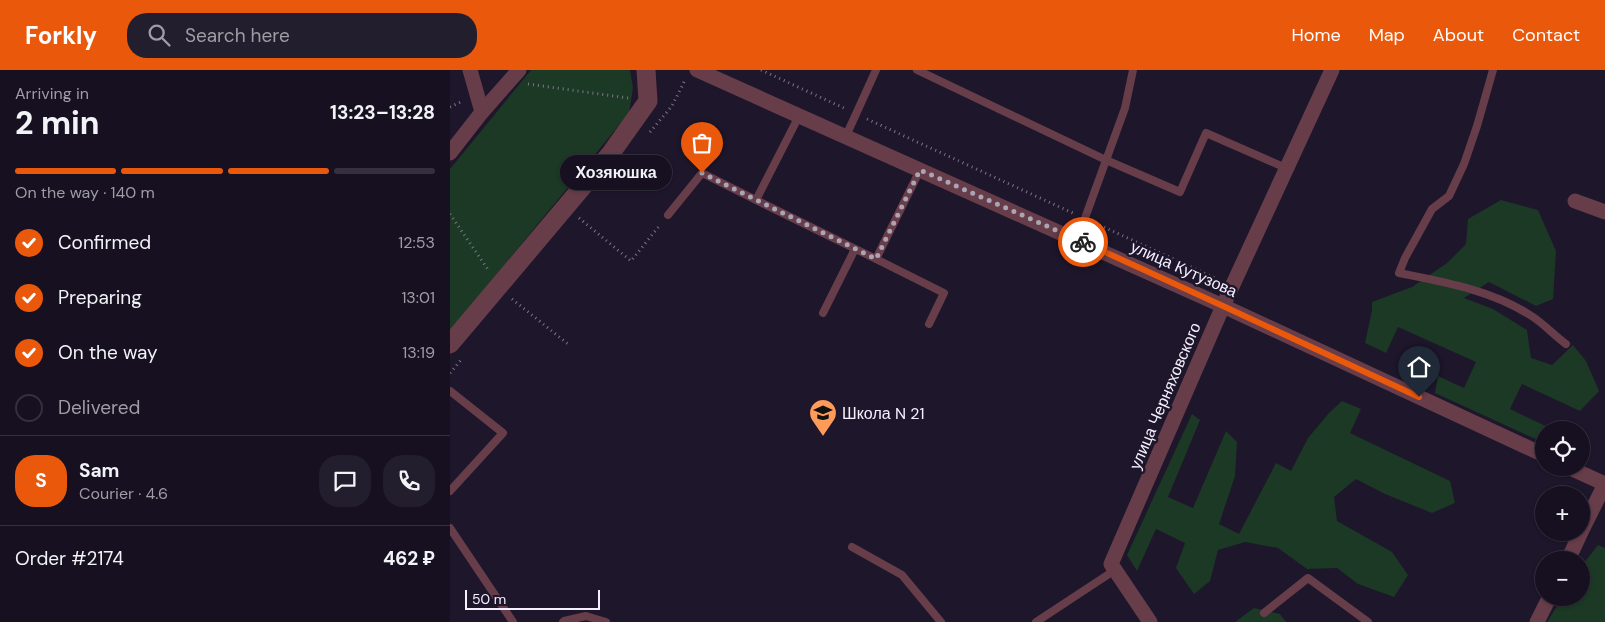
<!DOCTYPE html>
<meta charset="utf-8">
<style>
body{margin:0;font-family:"DM Sans",sans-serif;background:#231e2d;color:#f1f3f6;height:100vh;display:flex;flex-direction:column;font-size:19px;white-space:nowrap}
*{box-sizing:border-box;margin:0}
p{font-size:16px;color:#9e9da5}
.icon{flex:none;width:28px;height:28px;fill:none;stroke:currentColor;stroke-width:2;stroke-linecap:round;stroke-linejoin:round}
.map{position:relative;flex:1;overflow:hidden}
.sheet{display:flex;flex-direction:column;background:#161020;width:450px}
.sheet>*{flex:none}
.controls{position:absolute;left:1085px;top:351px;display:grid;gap:10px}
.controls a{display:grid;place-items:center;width:55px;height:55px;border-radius:50%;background:#161020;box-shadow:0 1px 4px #0004,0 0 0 1px #35303e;font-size:25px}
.scale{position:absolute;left:15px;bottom:12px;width:135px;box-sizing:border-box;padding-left:5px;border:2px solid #f5f0ff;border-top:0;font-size:14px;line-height:18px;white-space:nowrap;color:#f5f0ff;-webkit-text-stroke:4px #1e162b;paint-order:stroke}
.pin{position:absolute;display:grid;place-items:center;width:42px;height:42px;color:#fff;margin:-51px -21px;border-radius:50% 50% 50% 0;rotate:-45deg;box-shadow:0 0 5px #0007}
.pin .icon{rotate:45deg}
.courier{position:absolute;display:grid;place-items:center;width:50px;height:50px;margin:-25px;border:4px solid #ea580c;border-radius:50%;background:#fff;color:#222;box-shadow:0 1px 6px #0007}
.bubble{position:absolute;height:35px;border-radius:18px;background:#161020;box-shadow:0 1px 4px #0004,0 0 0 1px #35303e;font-size:16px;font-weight:700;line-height:35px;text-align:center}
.head em{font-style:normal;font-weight:700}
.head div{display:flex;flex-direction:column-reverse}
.head{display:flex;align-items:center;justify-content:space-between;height:85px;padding:0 15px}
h1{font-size:32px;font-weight:700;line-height:38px}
.bar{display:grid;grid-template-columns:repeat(4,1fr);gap:8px 5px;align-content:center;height:60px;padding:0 15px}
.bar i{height:6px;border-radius:4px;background:#35303e}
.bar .selected{background:#ea580c}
.bar p{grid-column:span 4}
.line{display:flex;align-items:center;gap:12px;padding:0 15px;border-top:1px solid #35303e}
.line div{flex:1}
.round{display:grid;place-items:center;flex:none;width:52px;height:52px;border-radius:20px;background:#231e2d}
ol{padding:0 15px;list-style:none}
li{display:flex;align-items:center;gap:15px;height:55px}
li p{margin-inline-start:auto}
li .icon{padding:5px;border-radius:50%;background:#ea580c;color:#fff;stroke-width:4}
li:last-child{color:#9e9da5}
li i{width:28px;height:28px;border:2px solid #35303e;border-radius:50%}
header{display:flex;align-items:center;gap:30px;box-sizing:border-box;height:70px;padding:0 25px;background:#ea580c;color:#fff}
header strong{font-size:24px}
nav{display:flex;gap:28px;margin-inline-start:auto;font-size:18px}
.search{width:350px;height:45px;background:#231e2d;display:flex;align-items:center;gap:12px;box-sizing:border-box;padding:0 18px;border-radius:20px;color:#9e9da5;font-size:19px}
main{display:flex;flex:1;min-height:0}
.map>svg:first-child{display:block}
</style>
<header>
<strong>Forkly</strong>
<div class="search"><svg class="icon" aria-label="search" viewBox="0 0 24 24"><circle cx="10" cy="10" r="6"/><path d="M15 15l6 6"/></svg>Search here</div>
<nav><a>Home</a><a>Map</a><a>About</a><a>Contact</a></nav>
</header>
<main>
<section class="sheet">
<div class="head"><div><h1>2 min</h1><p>Arriving in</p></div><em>13:23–13:28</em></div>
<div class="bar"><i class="selected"></i><i class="selected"></i><i class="selected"></i><i></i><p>On the way · 140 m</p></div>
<ol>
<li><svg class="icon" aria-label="check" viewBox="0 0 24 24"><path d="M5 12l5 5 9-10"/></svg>Confirmed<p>12:53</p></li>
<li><svg class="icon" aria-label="check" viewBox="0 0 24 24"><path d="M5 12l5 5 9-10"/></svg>Preparing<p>13:01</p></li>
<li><svg class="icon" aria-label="check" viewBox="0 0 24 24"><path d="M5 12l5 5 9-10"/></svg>On the way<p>13:19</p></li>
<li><i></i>Delivered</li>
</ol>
<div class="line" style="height:90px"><b class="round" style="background:#ea580c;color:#fff">S</b><div><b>Sam</b><p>Courier · 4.6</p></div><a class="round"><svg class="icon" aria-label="chat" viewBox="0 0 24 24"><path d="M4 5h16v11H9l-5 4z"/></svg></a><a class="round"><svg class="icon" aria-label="phone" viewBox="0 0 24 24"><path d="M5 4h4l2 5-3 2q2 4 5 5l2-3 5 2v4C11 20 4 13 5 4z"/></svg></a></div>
<div class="line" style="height:65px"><div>Order #2174</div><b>462 ₽</b></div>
</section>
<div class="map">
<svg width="1155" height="552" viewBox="0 0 1155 552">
<rect width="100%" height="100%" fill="#1e162b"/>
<g fill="#1b3924">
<polygon points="81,0 180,0 183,18 179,43 0,261 0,99"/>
<polygon points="1051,130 1088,140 1106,181 1103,229 1086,236 1039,212 1014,228 1043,239 1077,260 1081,288 1102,295 1123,275 1136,291 1149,321 1130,341 1072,314 1060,339 1104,360 1094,360 1094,373 985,323 988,306 1014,318 1026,292 948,257 936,283 915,273 922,240 922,232 962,217 997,193 1016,174 1018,149"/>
<polygon points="892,331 911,339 900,363 1000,411 1005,433 982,443 935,424 906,409 884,427 887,451 942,482 958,505 944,527 908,514 887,498 857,499 828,478 795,472 768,480 760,511 744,524 726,498 735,473 706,459 687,501 677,485 742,344 750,350 718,427 743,438 776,361 787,372 785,406 769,454 789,464 826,393 841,401 858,368 879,343"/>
<polygon points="1148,475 1155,478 1155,552 1097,552 1112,528 1131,528 1131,497"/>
<polygon points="804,538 830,544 836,552 785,552"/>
</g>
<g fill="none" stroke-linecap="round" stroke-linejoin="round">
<g stroke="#7c7587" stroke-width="3" stroke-dasharray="1 4" stroke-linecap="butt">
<polyline points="311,0 396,39"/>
<polyline points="78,14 178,28"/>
<polyline points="0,37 13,31"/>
<polyline points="417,49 625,144"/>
<polyline points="200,62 222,36 235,10"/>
<polyline points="0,144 39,201"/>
<polyline points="129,148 181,191 210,155"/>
<polyline points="645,153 767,209 767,208"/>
<polyline points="62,229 118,274"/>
<polyline points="0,303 11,290"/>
</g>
<g stroke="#663d49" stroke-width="8">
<polyline points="467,0 656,90 730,122 756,63 836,98"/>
<path d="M 1043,0 L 1027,56 L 1014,94 L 999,126 L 982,139 L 955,188 L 949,203 C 994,212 1041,220 1080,245 C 1093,253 1104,265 1116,274"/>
<polyline points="396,66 426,0"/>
<polyline points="306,130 426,189 470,100"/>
<polyline points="218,145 252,103 306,130 349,46"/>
<polyline points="625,169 631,159 675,38 683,0"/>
<polyline points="426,189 494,223 479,254"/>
<polyline points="373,243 405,179"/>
<polyline points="0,321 53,363 0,421"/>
<polyline points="0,458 63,552"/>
<polyline points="402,477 452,505 491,552"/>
<polyline points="814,543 858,508 918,552"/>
<polyline points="113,552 114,551 136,546 156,552"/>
<polyline points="586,552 665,500"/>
</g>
<g stroke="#663d49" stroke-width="15">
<polyline points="247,0 773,236 1094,385"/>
<polyline points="32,42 69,0"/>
<polyline points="0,83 32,42 20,0"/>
<polyline points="1125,131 1155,142"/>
<polyline points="1120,398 1155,414"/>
<polyline points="1131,462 1155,414"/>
<polyline points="1118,490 1131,462"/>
<polyline points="700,552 661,494 773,236 882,0"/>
<polyline points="1087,552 1099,528"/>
</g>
<polyline stroke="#663d49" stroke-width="19" points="0,274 161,83 198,31 196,0"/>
</g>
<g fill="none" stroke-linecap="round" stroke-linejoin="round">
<polyline stroke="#aaa4b5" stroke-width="5" stroke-dasharray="0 9" points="252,103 426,189 470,100 633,172"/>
<polyline stroke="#ea580c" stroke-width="6" points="633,172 773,236 969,327"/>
</g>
<defs>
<symbol id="school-pin" viewBox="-11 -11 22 30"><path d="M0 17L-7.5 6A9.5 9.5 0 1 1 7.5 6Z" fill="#fe9b59" stroke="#1e162b"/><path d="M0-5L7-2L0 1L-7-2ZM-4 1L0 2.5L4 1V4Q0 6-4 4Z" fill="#111"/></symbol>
</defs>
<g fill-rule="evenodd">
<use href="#school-pin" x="357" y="327" width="32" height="43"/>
</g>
<g text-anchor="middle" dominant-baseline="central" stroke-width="5" stroke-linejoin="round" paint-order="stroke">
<g font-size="16" fill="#f5f0ff" stroke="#1e162b">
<text transform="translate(734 199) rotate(24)">улица Кутузова</text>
<text transform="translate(715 326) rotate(-67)">улица Черняховского</text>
</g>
<g font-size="16" fill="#f5f0ff" stroke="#1e162b" text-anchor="start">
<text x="392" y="343">Школа N 21</text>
</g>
</g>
</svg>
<div class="controls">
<a><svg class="icon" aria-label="locate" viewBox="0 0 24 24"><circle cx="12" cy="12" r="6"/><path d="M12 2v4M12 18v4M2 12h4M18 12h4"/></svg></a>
<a>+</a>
<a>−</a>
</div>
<div class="scale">50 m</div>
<div class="pin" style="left:252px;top:103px;background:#ea580c"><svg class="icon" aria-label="bag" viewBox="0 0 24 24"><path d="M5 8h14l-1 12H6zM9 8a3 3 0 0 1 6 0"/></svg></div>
<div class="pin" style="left:969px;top:327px;background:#1f2937"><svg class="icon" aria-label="home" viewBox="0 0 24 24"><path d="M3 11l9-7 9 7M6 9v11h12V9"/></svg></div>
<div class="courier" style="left:633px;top:172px"><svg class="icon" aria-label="bike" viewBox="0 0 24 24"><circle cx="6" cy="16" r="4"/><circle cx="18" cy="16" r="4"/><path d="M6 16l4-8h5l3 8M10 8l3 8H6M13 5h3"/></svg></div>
<div class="bubble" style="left:110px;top:85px;width:112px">Хозяюшка</div>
</div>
</main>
